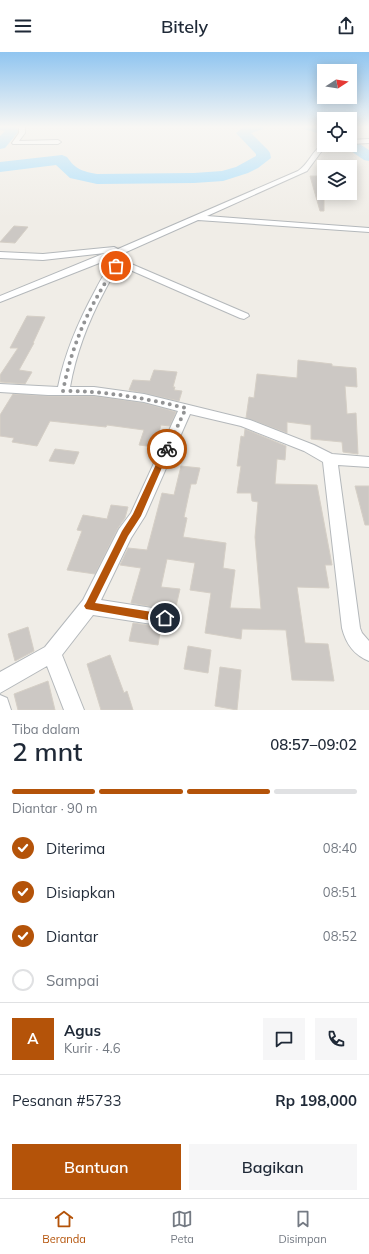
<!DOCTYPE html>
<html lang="id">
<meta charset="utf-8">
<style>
body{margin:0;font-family:Mulish,sans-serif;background:#f6f6f7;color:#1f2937;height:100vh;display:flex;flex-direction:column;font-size:15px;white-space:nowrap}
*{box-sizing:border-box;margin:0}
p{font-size:13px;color:#747a83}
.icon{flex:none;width:22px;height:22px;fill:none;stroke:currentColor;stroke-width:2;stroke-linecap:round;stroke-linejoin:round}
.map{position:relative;height:658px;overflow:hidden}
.panel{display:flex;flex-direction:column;background:#fff;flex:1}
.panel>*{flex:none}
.needle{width:26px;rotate:78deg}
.controls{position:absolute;left:317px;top:12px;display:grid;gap:8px}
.controls a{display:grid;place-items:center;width:40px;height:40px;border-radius:0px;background:#fff;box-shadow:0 2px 10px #0003;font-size:20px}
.pin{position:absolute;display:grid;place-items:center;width:34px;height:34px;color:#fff;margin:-17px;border:2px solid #fff;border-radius:50%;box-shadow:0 1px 4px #0007}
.courier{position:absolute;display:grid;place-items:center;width:40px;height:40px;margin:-20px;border:3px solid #b45309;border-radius:50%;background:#fff;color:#222;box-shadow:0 1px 5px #0007}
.summary em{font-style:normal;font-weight:600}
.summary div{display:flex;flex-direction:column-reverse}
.summary{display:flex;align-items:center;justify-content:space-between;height:68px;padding:0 12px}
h1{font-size:26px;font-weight:600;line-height:30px}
.bar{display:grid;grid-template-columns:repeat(4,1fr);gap:6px 4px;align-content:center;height:48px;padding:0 12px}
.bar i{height:5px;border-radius:3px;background:#e0e1e3}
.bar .current{background:#b45309}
.bar p{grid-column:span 4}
.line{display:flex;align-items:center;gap:10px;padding:0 12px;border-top:1px solid #e0e1e3}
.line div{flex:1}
.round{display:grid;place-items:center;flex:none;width:42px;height:42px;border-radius:0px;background:#f6f6f7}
ol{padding:0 12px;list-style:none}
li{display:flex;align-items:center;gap:12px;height:44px}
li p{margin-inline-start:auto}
li .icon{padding:4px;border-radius:50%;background:#b45309;color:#fff;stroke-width:4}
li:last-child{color:#747a83}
li i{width:22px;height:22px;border:2px solid #e0e1e3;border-radius:50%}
.action{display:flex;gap:8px;margin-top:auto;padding:8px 12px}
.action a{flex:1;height:46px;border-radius:0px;background:#b45309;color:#fff;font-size:16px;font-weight:600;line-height:46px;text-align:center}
.action a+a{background:#f6f6f7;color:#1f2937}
header{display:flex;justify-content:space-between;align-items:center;height:52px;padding:0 12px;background:#fff;font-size:18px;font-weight:600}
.tabs{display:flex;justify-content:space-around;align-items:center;height:56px;border-top:1px solid #e0e1e3;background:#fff;font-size:11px;color:#747a83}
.tabs a{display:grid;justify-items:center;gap:2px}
.tabs .current{color:#b45309}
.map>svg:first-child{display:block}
</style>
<header><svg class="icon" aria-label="menu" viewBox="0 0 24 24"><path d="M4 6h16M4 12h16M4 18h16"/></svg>Bitely<svg class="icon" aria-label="share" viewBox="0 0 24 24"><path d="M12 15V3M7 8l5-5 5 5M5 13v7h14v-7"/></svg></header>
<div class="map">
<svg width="369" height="658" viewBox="0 0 369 658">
<rect width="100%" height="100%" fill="#f0ede7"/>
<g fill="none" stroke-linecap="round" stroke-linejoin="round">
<g fill="#acdffb" fill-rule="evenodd">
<polygon points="0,74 14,74 19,79 5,96 0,97 0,84 5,79 0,78"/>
<path d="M 245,74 L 264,74 L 263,77 L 251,81 L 268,98 L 270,101 L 271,106 L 258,116 L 248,121 L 223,129 L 194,131 L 97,132 L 70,126 L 56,113 L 0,120 L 0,110 L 62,103 L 67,105 C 76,118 82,119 97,122 L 194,121 L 222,119 L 236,115 L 256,104 L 256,102 L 236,81 Z"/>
<polygon points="303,74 324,75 324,83 304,77"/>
<polygon points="350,88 355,89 369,98 369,109 364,108 345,95 344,93 350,93"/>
</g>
</g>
<g fill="#ccc8c4" stroke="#d5cfc6">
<polygon points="310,124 324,124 324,159 320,159"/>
<polygon points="14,174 28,175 15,191 0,190"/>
<polygon points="27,264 45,265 33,291 34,291 19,318 32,320 25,332 0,330 0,323 18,296 10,296"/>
<polygon points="298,308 332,312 332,314 356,316 357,335 345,334 347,362 356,361 358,402 343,400 342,390 311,387 311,373 287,370 287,381 246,366 249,345 254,346 257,322 297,326"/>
<polygon points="154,318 177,320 173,335 175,335 174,338 182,339 179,349 129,338 133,328 150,329"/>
<polygon points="13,342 48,344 94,344 144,351 176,360 170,374 161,373 155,395 139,393 144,378 107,373 106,375 50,369 37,394 12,390 14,386 0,384 0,363"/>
<polygon points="245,377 286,394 285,408 277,407 275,432 317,433 332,513 325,513 329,536 297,535 305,591 328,592 334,629 292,628 286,578 242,577 241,587 205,581 211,541 190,538 195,511 167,507 161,535 180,537 175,559 131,551 141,516 120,513 128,496 147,498 162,441 174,443 181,414 200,416 196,432 191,432 184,465 187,466 183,485 226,491 223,516 235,518 230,556 261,557 255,485 258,450 252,449 251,441 237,441 241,414 237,414 241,384 244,385"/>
<polygon points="55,397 79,400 74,412 49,409"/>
<polygon points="355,434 369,434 369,473 365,473"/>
<polygon points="111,453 128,455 125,466 118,476 95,522 67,518 82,479 77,478 83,463 107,467"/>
<polygon points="133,571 161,575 158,593 129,589"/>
<polygon points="28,575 34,599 15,609 8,582"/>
<polygon points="188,594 211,598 208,621 184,617"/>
<polygon points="110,603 124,641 127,639 133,658 101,658 87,612"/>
<polygon points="220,615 241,618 237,658 215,654"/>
<polygon points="48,629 55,658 18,658 14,642"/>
</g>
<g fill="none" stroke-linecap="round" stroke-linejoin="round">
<defs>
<g id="minor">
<polygon points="19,74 25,74 25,81 19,89 58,88 61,90 58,92 13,92 12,91 19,81"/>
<polygon points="369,87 369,91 350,92 350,88"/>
<path d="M 324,92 L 330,93 L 321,100 L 307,119 L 207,164 L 369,176 L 369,180 L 198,168 L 115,205 L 248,262 L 249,264 L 244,267 L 240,266 L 121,214 C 113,221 109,231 104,240 C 88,270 76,301 70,335 L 94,335 L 144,342 L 250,368 L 314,393 L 332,402 L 369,405 L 369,415 L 338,413 L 360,576 L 362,581 L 369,589 L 369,609 C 354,603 346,592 342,576 L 323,410 L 304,399 L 241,374 L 190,362 L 145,464 L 131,486 L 101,548 L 165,558 L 171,560 L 174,566 L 171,572 L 165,574 L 93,563 L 62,603 L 84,658 L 64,658 L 47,614 L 0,641 L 0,620 L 45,595 L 83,548 L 119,477 L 131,461 L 178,359 L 144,350 L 94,343 L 48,343 L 0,340 L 0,332 L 58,335 C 65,300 79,268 96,237 C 101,227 106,218 114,211 L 107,208 L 0,250 L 0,244 L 105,201 L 43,208 L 0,206 L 0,200 L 43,202 L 114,195 L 118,197 L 298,119 C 309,112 312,98 324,92 Z"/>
<polygon points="0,643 7,646 11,658 0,658"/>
</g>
</defs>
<use href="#minor" stroke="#b4b8bb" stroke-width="2"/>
<use href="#minor" fill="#fff" fill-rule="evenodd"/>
</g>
<linearGradient id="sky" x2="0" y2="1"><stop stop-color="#90c5f0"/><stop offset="0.45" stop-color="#f8f7f4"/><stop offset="1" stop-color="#f8f7f4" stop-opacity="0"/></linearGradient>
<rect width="369" height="166" fill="url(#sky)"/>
<polygon fill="#b45309" points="164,395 169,395 170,397 141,464 128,484 95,551 165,562 169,563 170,566 169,569 165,571 86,557 84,554 86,551 122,479 133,462"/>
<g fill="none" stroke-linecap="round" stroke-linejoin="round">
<path stroke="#929394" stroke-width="4" stroke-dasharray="0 7.2" d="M 116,214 C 89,254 72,292 63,339 C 107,339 143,346 186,356 L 167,397"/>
</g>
</svg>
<div class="controls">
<a><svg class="needle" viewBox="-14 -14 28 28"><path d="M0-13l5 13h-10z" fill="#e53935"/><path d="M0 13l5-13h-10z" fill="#747a83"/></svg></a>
<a><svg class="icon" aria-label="locate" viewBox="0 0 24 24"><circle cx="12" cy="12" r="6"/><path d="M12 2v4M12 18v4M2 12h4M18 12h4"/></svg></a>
<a><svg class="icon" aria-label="layers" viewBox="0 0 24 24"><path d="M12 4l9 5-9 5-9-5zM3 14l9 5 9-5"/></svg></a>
</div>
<div class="pin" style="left:116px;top:214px;background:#ea580c"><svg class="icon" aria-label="bag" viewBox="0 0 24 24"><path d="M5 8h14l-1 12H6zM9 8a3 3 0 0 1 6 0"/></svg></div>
<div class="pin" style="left:165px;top:566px;background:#1f2937"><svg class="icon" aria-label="home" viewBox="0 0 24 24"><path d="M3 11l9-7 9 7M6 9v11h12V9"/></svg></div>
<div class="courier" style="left:167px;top:397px"><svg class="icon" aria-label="bike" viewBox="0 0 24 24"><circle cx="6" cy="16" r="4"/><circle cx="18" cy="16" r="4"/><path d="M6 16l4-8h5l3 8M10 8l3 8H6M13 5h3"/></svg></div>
</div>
<section class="panel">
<div class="summary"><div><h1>2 mnt</h1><p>Tiba dalam</p></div><em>08:57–09:02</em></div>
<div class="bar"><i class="current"></i><i class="current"></i><i class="current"></i><i></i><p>Diantar · 90 m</p></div>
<ol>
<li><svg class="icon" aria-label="check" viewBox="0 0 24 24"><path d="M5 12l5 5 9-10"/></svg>Diterima<p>08:40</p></li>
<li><svg class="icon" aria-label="check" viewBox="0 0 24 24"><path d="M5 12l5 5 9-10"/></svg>Disiapkan<p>08:51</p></li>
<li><svg class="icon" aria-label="check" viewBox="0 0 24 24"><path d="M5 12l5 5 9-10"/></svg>Diantar<p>08:52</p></li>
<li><i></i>Sampai</li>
</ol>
<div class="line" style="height:72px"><b class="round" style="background:#b45309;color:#fff">A</b><div><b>Agus</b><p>Kurir · 4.6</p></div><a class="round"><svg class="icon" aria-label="chat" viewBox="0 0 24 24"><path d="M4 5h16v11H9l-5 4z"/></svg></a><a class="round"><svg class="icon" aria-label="phone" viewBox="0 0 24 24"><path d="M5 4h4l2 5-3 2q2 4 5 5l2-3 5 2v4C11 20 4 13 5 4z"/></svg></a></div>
<div class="line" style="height:52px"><div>Pesanan #5733</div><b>Rp 198,000</b></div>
<div class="action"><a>Bantuan</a><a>Bagikan</a></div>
</section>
<nav class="tabs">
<a class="current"><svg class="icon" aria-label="home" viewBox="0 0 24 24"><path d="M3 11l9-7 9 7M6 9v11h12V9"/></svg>Beranda</a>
<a><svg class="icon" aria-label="map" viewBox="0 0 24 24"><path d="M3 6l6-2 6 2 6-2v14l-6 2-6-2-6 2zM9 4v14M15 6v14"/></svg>Peta</a>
<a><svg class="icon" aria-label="saved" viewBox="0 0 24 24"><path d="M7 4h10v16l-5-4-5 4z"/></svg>Disimpan</a>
</nav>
